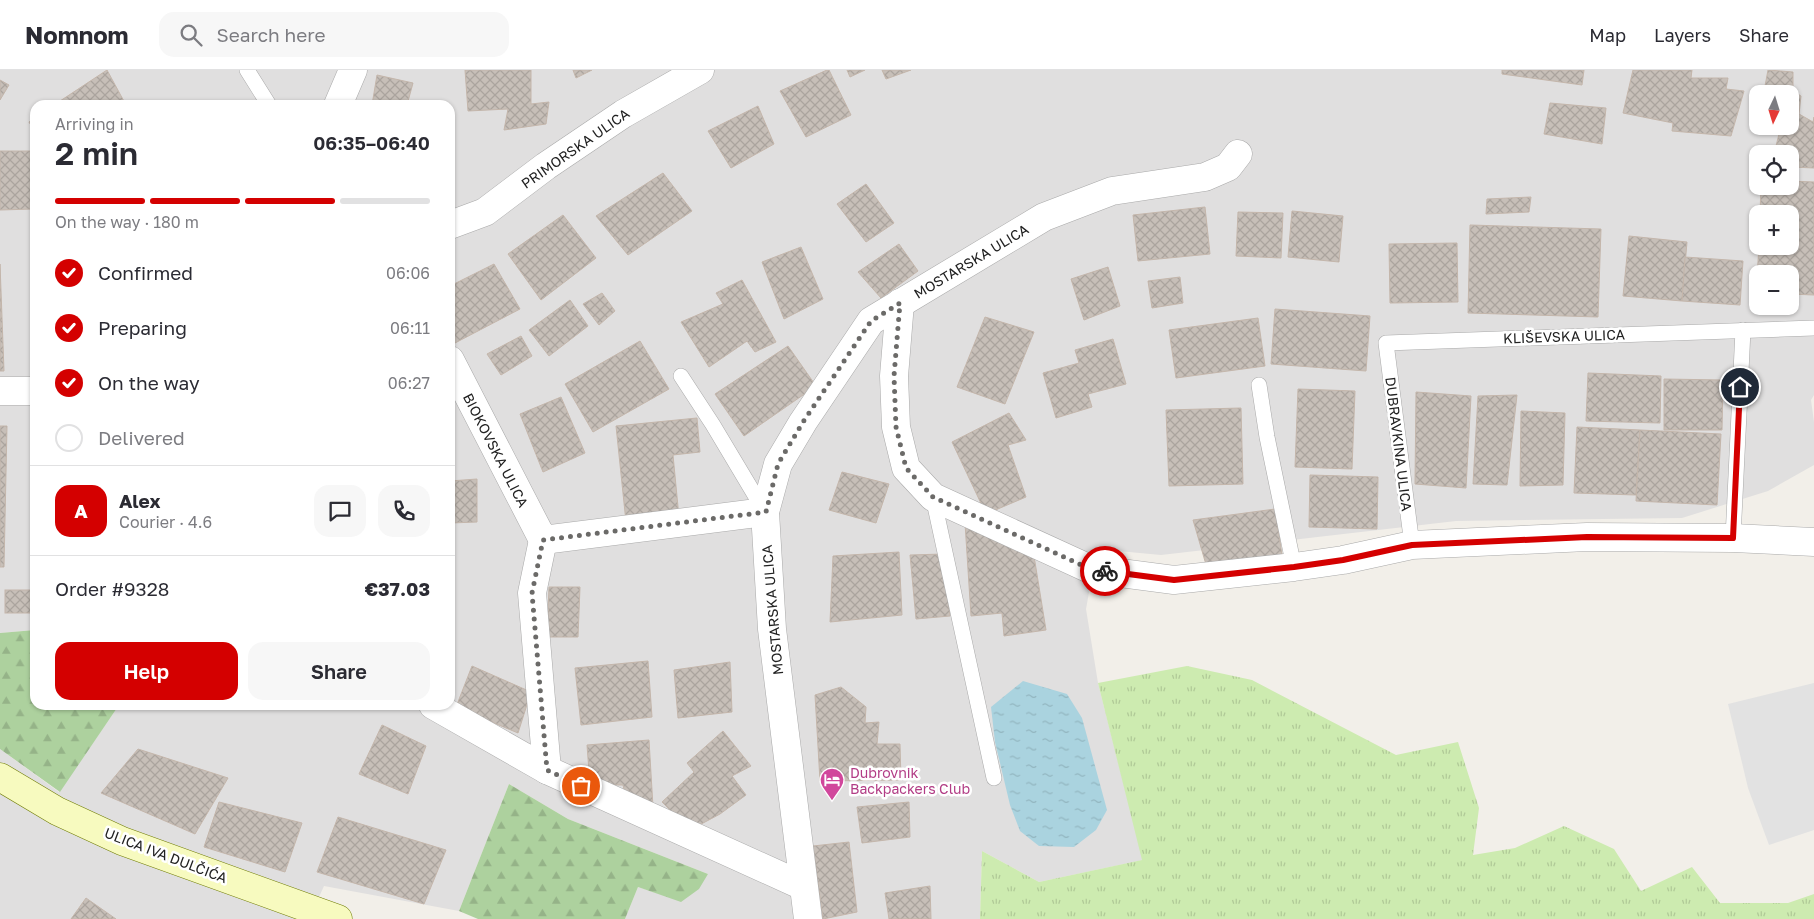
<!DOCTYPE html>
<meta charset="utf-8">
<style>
body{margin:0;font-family:"Golos Text",sans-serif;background:#f7f7f7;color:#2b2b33;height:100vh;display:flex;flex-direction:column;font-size:19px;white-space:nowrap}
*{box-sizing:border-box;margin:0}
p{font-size:16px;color:#7c7c81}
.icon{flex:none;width:28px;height:28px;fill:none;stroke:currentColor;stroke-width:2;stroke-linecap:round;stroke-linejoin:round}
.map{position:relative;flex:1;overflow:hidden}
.sheet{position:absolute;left:30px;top:30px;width:425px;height:610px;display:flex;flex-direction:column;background:#fff;border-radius:15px;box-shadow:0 1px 4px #0004}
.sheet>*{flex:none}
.needle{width:32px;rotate:184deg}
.controls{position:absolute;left:1749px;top:15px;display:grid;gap:10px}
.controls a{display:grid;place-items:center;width:50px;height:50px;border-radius:10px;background:#fff;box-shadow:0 1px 4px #0004;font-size:25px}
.pin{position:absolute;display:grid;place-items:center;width:42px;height:42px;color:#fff;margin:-21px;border:2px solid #fff;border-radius:50%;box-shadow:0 1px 5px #0007}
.courier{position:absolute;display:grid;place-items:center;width:50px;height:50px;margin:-25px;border:4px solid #d40000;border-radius:50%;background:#fff;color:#222;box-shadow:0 1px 6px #0007}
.summary em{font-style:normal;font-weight:600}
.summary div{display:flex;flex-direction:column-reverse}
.summary{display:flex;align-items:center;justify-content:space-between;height:85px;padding:0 25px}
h1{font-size:32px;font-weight:600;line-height:38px}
.bar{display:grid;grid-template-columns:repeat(4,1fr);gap:8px 5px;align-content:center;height:60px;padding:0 25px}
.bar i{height:6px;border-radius:4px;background:#e1e1e2}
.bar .active{background:#d40000}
.bar p{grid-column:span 4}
.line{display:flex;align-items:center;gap:12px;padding:0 25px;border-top:1px solid #e1e1e2}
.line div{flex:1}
.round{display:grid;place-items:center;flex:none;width:52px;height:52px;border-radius:15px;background:#f7f7f7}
ol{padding:0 25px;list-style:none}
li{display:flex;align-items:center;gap:15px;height:55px}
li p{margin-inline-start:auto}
li .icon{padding:5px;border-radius:50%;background:#d40000;color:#fff;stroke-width:4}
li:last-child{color:#7c7c81}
li i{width:28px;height:28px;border:2px solid #e1e1e2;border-radius:50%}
.action{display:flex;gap:10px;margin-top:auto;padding:10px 25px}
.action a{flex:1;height:58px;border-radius:15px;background:#d40000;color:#fff;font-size:20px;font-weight:600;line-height:58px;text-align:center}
.action a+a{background:#f7f7f7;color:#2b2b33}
header{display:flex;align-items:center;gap:30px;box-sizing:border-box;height:70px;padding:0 25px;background:#fff;border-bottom:1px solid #e1e1e2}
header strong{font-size:24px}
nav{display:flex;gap:28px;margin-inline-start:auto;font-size:18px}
.search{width:350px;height:45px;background:#f7f7f7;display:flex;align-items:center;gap:12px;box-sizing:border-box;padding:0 18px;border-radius:15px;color:#7c7c81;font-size:19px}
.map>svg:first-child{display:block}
</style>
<header>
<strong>Nomnom</strong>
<div class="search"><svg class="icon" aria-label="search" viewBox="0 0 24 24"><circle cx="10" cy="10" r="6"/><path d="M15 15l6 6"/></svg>Search here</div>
<nav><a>Map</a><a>Layers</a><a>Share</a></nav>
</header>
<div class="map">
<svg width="1814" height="849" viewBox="0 0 1814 849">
<defs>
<pattern id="grass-tufts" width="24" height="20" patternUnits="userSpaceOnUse" patternTransform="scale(1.25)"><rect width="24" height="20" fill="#cdebb0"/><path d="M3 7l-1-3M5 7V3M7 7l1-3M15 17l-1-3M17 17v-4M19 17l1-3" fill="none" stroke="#b0c997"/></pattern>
<pattern id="forest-firs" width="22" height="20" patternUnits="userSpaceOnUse" patternTransform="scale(1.25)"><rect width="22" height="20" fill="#add19e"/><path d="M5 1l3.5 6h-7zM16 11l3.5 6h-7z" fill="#95b388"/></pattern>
<pattern id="water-ripples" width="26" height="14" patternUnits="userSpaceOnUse" patternTransform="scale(1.25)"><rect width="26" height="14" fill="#aad3df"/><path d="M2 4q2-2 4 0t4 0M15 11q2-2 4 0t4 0" fill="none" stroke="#92b5bf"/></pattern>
<pattern id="building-cross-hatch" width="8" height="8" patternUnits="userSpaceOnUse" patternTransform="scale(1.25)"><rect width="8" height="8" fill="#c7bfb8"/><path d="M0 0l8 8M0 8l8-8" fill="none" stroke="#aba49e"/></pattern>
</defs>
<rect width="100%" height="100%" fill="#f2efe9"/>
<path fill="#e0dfdf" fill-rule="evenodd" d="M 0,0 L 1814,0 L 1814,325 L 1811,330 L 1814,352 L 1814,395 L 1768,421 L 1682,448 L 1456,451 L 1161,485 L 1097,479 L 1086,539 L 1098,613 L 1143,790 L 1039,812 L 982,781 L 980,849 L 625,849 L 638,817 L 681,831 L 708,804 L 568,749 L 509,714 L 459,841 L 324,816 L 309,849 L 0,849 L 0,679 L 59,722 L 119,635 L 450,635 L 450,35 L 35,35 L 35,560 L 0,563 ZM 1758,24 L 1790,24 L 1790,56 L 1758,56 ZM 1758,84 L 1790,84 L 1790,116 L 1758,116 ZM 1758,144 L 1790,144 L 1790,176 L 1758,176 ZM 1758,204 L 1790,204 L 1790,236 L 1758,236 Z"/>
<polygon fill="url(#grass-tufts)" points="1187,596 1252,610 1396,685 1458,672 1479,738 1473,785 1515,778 1564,756 1614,779 1641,821 1692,797 1720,833 1788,833 1814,824 1814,849 980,849 982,781 1039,812 1142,790 1098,613"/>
<g fill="url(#forest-firs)">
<polygon points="35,560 35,635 119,635 60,722 0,679 0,563"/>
<polygon points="509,714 568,749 708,804 699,819 681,832 638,817 625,849 478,849 459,841"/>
</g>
<polygon fill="#e2e2e2" points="1814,613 1814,760 1769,775 1748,718 1728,634"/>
<polygon fill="url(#water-ripples)" points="1023,611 1067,624 1082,648 1107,740 1096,760 1074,777 1039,776 1020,761 1010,735 995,672 991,637"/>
<g fill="url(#building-cross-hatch)" stroke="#c4b6ab">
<polygon points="107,0 126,35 54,35"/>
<polygon points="465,0 531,0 531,34 549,32 546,54 504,60 508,39 468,41"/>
<polygon points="573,0 592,0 576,8"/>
<polygon points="827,0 829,0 851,45 806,67 780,21"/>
<polygon points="847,0 865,0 850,7"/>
<polygon points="882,0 911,0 886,9"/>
<polygon points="1502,0 1584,0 1582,15 1502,4"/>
<polygon points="1633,0 1692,0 1691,8 1728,8 1726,19 1744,21 1731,66 1672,61 1673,53 1623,43"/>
<polygon points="1768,0 1793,2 1793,21 1801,26 1799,44 1813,52 1814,47 1814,98 1792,97 1796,87 1790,87 1790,84 1774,84 1781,56 1790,56 1790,24 1774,24 1765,16"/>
<polygon points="377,5 413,13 407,35 372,35"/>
<polygon points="0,10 9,15 0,30"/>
<polygon points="1550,33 1606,38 1602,74 1544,64"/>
<polygon points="758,36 774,74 731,98 708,61"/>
<polygon points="35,48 35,62 29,52"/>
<polygon points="0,81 35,81 33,139 0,140"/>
<polygon points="663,103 692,141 628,185 596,146"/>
<polygon points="1790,111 1814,112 1814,225 1790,224 1790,204 1758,204 1756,222 1759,176 1790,176 1790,144 1760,144 1761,116 1790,116"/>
<polygon points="866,114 894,153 866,172 837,134"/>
<polygon points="1531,127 1529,142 1486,144 1487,129"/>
<polygon points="1205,137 1210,184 1138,191 1133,145"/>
<polygon points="1292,141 1343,146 1339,192 1288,187"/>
<polygon points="1238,142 1283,143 1281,188 1236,186"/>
<polygon points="563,145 596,188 541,230 508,184"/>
<polygon points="1470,155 1601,159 1598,247 1468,243"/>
<polygon points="34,159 35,159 35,300"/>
<polygon points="1629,166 1687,172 1682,231 1623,226"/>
<polygon points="1457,173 1458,232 1390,233 1389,174"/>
<polygon points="899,174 918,201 881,228 858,202"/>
<polygon points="801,177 823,229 784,249 762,192"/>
<polygon points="1685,187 1743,191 1740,235 1682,231"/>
<polygon points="0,194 4,301 0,301"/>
<polygon points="494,194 520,239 455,273 450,266 450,216"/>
<polygon points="1108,197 1120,236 1084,250 1071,209"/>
<polygon points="1180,207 1183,233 1152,238 1148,211"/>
<polygon points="742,210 776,272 755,282 747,271 709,297 681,252 723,234 716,223"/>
<polygon points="602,223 615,241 599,255 583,234"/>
<polygon points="570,230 588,256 549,286 529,260"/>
<polygon points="1275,239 1370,246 1366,301 1271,294"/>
<polygon points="985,247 1034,262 1005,334 957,317"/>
<polygon points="1258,248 1265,296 1176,308 1169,260"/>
<polygon points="521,266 532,286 501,305 487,284"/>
<polygon points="1113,269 1126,314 1088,324 1092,337 1056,348 1043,303 1079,293 1075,280"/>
<polygon points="640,271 669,319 593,362 565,314"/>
<polygon points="788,276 816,316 744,366 715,324"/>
<polygon points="1588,303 1661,306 1660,353 1586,351"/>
<polygon points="1664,309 1723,310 1722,360 1664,360"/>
<polygon points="1298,319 1355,321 1352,399 1295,397"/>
<polygon points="1416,322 1471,326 1466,418 1415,414"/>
<polygon points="1517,325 1507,415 1473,414 1478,326"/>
<polygon points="561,327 585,383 543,402 520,344"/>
<polygon points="450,338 451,338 452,386 450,387"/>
<polygon points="1241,338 1243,414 1169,416 1166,340"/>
<polygon points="1521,341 1565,343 1563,415 1520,416"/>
<polygon points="1009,343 1026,370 1008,375 1026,427 986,444 952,372"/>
<polygon points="697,348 700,382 673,385 679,447 626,452 616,356"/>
<polygon points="0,356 7,356 4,497 0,497"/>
<polygon points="1577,357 1640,360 1636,425 1574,423"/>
<polygon points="1640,360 1721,364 1717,435 1636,431"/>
<polygon points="842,402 889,414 876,453 829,440"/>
<polygon points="1310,405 1378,407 1377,459 1309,457"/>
<polygon points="477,409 477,452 450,453 450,411"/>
<polygon points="1275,439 1283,491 1207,498 1193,450"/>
<polygon points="965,453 1034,486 1046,560 1004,566 1002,543 971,546"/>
<polygon points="899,482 902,545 830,552 833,486"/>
<polygon points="943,484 950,546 916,549 910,485"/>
<polygon points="549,517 580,517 578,567 547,567"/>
<rect x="5" y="520" width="30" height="23"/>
<polygon points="648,591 652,647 581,655 575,598"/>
<polygon points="730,592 732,642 678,648 674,600"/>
<polygon points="472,596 531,622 518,663 456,637"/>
<polygon points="841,617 866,637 865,653 879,652 877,674 900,674 901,710 820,711 815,625"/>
<polygon points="382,655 426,676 408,724 359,704"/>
<polygon points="723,661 751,696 732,706 746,725 720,744 690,760 662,732 694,702 687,693"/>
<polygon points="649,670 653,737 627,732 623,715 590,715 587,675"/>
<polygon points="138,679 228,708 195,764 101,723"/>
<polygon points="219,732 302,753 285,802 204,777"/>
<polygon points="909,732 910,767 862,773 857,737"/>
<polygon points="338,747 446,780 424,834 317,802"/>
<polygon points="849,772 857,842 823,849 813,776"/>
<polygon points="930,816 931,849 889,849 885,823"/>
<polygon points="86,828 116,849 71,849"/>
</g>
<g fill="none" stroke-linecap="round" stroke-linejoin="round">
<defs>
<g id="lane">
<polyline points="247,0 269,35"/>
<polyline points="681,306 713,355 765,442"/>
<polyline points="1259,315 1267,367 1294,497"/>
<polyline points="933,427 994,708"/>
<polyline points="1733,468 1743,260"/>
<polyline points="1412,475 1386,273 1814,258"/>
</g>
<g id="street">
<polyline points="338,35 353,0"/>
<polyline points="450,155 485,142 546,96 623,44 700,0"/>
<polyline points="900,233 894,306 896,357 906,398 933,427 1090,499 1174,510 1294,497 1343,490 1412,475 1587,467 1733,468 1814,472"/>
<polyline points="450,290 543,470 765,442"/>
<polyline points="0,321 35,321"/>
<polyline points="433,635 547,700 532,523 543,470"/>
<polyline points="547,700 803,816"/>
<polyline points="808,849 772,559 765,442 778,394 803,352 871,251 1044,147 1112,121 1205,107 1228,97 1238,84"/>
</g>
<polyline id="secondary" points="0,707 57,741 122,771 338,849"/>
</defs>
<use href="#lane" stroke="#a9a9a9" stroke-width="16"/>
<use href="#street" stroke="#a9a9a9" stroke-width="29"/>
<use href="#secondary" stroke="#707d05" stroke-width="29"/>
<use href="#lane" stroke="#fff" stroke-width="15"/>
<use href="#street" stroke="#fff" stroke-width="28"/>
<use href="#secondary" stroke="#f7fabf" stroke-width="28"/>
</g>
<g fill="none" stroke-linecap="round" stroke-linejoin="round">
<polyline stroke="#6b6a68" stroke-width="5" stroke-dasharray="0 9" points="581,716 547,700 532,523 543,470 766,442 778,394 803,352 871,251 900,233 894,306 896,357 906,398 933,427 1090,499 1105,501"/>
<polyline stroke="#d40000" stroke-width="6" points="1105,501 1174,510 1294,497 1343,490 1412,475 1587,467 1733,468 1740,317"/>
</g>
<defs>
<symbol id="hotel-pin" viewBox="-11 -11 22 30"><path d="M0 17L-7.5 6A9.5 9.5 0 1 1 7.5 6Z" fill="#d1479c" stroke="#fff"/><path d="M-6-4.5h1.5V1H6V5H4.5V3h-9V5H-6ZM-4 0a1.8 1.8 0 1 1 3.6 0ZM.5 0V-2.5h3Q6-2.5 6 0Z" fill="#fff"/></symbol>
</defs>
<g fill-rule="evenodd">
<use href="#hotel-pin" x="818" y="696" width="28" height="38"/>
</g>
<g text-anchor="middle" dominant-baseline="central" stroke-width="5" stroke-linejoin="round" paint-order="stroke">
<g font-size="14" fill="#222" stroke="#fff">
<text transform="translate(575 78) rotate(-35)">PRIMORSKA ULICA</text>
<text transform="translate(971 191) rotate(-31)">MOSTARSKA ULICA</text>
<text transform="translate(1564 266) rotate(-2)">KLIŠEVSKA ULICA</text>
<text transform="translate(1399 374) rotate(83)">DUBRAVKINA ULICA</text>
<text transform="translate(496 380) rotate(63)">BIOKOVSKA ULICA</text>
<text transform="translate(772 540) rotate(-95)">MOSTARSKA ULICA</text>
<text transform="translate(166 785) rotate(21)">ULICA IVA DULČIĆA</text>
</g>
<g font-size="14" fill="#b23c85" stroke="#fff" text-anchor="start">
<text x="850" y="702">Dubrovnik<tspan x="850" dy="16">Backpackers Club</tspan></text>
</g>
</g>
</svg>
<div class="controls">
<a><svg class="needle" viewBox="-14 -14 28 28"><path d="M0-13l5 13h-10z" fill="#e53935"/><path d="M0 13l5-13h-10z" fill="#7c7c81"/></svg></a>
<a><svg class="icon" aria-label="locate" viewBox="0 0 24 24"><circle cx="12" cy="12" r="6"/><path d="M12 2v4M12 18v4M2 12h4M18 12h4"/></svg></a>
<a>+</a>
<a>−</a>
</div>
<div class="pin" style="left:581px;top:716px;background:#ea580c"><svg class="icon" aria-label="bag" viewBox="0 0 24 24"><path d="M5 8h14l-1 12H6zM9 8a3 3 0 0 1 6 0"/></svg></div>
<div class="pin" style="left:1740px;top:317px;background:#1f2937"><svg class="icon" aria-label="home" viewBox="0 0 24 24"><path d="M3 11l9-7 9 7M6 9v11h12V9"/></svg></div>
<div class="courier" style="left:1105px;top:501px"><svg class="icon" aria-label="bike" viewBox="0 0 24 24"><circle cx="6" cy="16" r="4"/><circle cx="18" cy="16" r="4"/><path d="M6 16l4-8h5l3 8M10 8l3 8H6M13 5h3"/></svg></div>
<section class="sheet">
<div class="summary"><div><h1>2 min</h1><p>Arriving in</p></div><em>06:35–06:40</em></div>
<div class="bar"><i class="active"></i><i class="active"></i><i class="active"></i><i></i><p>On the way · 180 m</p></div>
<ol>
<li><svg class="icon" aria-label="check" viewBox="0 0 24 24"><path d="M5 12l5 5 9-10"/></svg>Confirmed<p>06:06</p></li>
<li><svg class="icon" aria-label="check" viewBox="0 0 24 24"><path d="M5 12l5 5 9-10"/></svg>Preparing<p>06:11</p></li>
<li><svg class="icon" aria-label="check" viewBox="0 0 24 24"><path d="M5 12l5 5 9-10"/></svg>On the way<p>06:27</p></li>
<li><i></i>Delivered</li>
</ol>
<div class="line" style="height:90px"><b class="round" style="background:#d40000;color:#fff">A</b><div><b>Alex</b><p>Courier · 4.6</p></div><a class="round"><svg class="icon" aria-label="chat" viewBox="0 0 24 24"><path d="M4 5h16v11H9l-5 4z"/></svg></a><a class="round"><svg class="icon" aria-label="phone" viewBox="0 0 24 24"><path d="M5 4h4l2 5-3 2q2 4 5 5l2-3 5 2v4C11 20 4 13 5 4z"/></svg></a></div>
<div class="line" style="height:65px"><div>Order #9328</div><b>€37.03</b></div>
<div class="action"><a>Help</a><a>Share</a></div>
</section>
</div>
